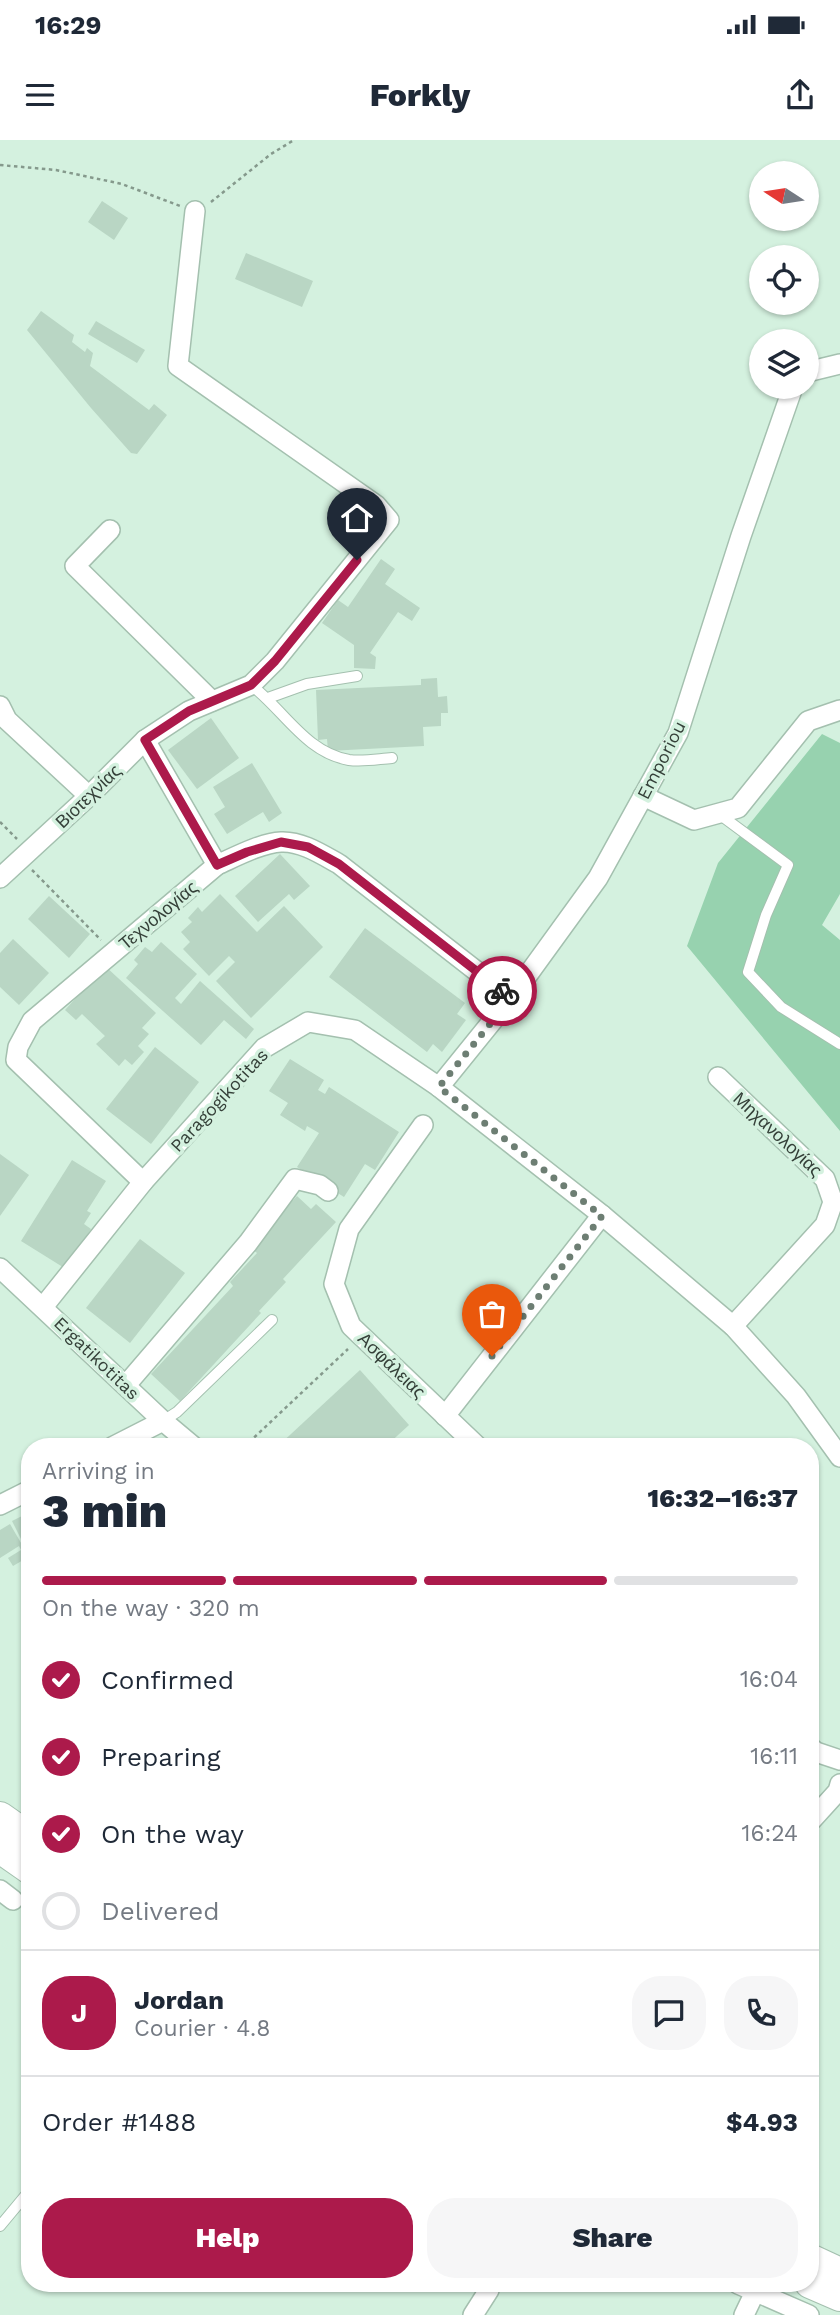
<!DOCTYPE html>
<meta charset="utf-8">
<style>
body{margin:0;font-family:"Work Sans",sans-serif;background:#f6f6f7;color:#1f2937;height:100vh;display:flex;flex-direction:column;font-size:26px;white-space:nowrap}
*{box-sizing:border-box;margin:0}
p{font-size:23px;color:#747a83}
.icon{flex:none;width:38px;height:38px;fill:none;stroke:currentColor;stroke-width:2;stroke-linecap:round;stroke-linejoin:round}
.map{position:relative;flex:1;overflow:hidden}
.drawer{position:absolute;left:21px;top:1298px;width:798px;height:854px;display:flex;flex-direction:column;background:#fff;border-radius:28px;box-shadow:0 2px 5px #0004}
.drawer>*{flex:none}
.needle{width:46px;rotate:282deg}
.buttons{position:absolute;left:749px;top:21px;display:grid;gap:14px}
.buttons a{display:grid;place-items:center;width:70px;height:70px;border-radius:50%;background:#fff;box-shadow:0 2px 5px #0004;font-size:35px}
.pin{position:absolute;display:grid;place-items:center;width:60px;height:60px;color:#fff;margin:-72px -30px;border-radius:50% 50% 50% 0;rotate:-45deg;box-shadow:0 0 7px #0007}
.pin .icon{rotate:45deg}
.courier{position:absolute;display:grid;place-items:center;width:70px;height:70px;margin:-35px;border:5px solid #ac1a4b;border-radius:50%;background:#fff;color:#222;box-shadow:0 2px 9px #0007}
.overview em{font-style:normal;font-weight:800}
.overview div{display:flex;flex-direction:column-reverse}
.overview{display:flex;align-items:center;justify-content:space-between;height:119px;padding:0 21px}
h1{font-size:46px;font-weight:800;line-height:52px}
.bar{display:grid;grid-template-columns:repeat(4,1fr);gap:10px 7px;align-content:center;height:84px;padding:0 21px}
.bar i{height:9px;border-radius:5px;background:#e0e1e3}
.bar .current{background:#ac1a4b}
.bar p{grid-column:span 4}
.line{display:flex;align-items:center;gap:18px;padding:0 21px;border-top:2px solid #e0e1e3}
.line div{flex:1}
.round{display:grid;place-items:center;flex:none;width:74px;height:74px;border-radius:28px;background:#f6f6f7}
ol{padding:0 21px;list-style:none}
li{display:flex;align-items:center;gap:21px;height:77px}
li p{margin-inline-start:auto}
li .icon{padding:7px;border-radius:50%;background:#ac1a4b;color:#fff;stroke-width:4}
li:last-child{color:#747a83}
li i{width:38px;height:38px;border:4px solid #e0e1e3;border-radius:50%}
.cta{display:flex;gap:14px;margin-top:auto;padding:14px 21px}
.cta a{flex:1;height:80px;border-radius:28px;background:#ac1a4b;color:#fff;font-size:28px;font-weight:800;line-height:80px;text-align:center}
.cta a+a{background:#f6f6f7;color:#1f2937}
.status{display:flex;justify-content:space-between;align-items:center;height:49px;padding:0 35px;background:#fff;direction:ltr}
.status svg{height:19px;fill:currentColor}
header{display:flex;justify-content:space-between;align-items:center;height:91px;padding:0 21px;background:#fff;font-size:32px;font-weight:800}
.map>svg:first-child{display:block}
</style>
<div class="status"><b>16:29</b><svg viewBox="0 0 49 12"><path d="M0 12V9h3v3zM5 12V6h3v6zM10 12V3h3v9zM15 12V0h3v12zM26 1h20v11H26zM47 4h2v5h-2z"/></svg></div>
<header><svg class="icon" aria-label="menu" viewBox="0 0 24 24"><path d="M4 6h16M4 12h16M4 18h16"/></svg>Forkly<svg class="icon" aria-label="share" viewBox="0 0 24 24"><path d="M12 15V3M7 8l5-5 5 5M5 13v7h14v-7"/></svg></header>
<div class="map">
<svg width="840" height="2175" viewBox="0 0 840 2175">
<rect width="100%" height="100%" fill="#d4f1df"/>
<polygon fill="#97d2af" points="822,594 840,603 840,754 822,785 840,800 840,991 687,806 718,723"/>
<g fill="#b9d6c4">
<polygon points="102,61 128,78 114,100 88,82"/>
<polygon points="246,113 313,141 302,167 235,139"/>
<polygon points="41,171 74,195 72,202 85,212 87,208 93,213 90,226 149,270 154,264 167,275 137,314 131,313 91,268 27,190"/>
<polygon points="96,181 145,210 137,223 88,194"/>
<polygon points="381,419 395,429 385,444 420,468 412,481 398,472 370,513 376,517 375,529 354,528 354,505 322,483 338,460 348,467"/>
<polygon points="437,538 438,557 447,556 448,573 441,573 441,586 423,587 424,606 328,611 327,599 318,600 316,550 421,545 421,539"/>
<polygon points="211,578 239,618 197,649 168,610"/>
<polygon points="252,623 282,673 269,682 263,672 227,694 214,674 225,667 213,647"/>
<polygon points="280,714 310,746 294,760 289,754 258,782 235,756"/>
<polygon points="220,754 257,792 284,766 323,807 251,878 216,841 235,822 229,816 209,836 183,809 190,802 181,792 192,782 188,778 198,767 202,772"/>
<polygon points="49,756 90,794 69,818 28,779"/>
<polygon points="365,788 465,863 457,874 466,880 442,912 433,904 427,912 329,837"/>
<polygon points="13,799 49,833 19,865 0,847 0,813"/>
<polygon points="161,802 197,834 175,858 181,864 200,841 254,889 246,899 224,880 201,905 126,838 138,824 134,820 145,807 152,812"/>
<polygon points="105,826 156,873 142,888 149,894 138,906 144,912 132,925 125,919 119,926 96,904 105,896 82,874 76,880 65,870"/>
<polygon points="155,907 199,942 151,1004 106,969"/>
<polygon points="290,919 324,940 318,950 325,954 329,947 399,992 375,1030 365,1024 344,1057 297,1027 319,993 307,986 305,991 280,975 288,963 269,951"/>
<polygon points="0,1014 29,1035 0,1076"/>
<polygon points="72,1020 106,1041 87,1071 91,1073 84,1084 91,1089 66,1129 21,1101"/>
<polygon points="297,1056 311,1069 316,1064 336,1082 283,1139 286,1142 259,1171 261,1173 180,1261 151,1234 233,1146 230,1142 257,1113 250,1107"/>
<polygon points="140,1099 185,1133 130,1203 86,1168"/>
<polygon points="360,1230 409,1285 385,1307 277,1307"/>
<polygon points="30,1372 30,1402 24,1405 12,1381"/>
<polygon points="10,1384 24,1408 30,1405 30,1416 13,1426 8,1418 21,1410 19,1406 0,1418 0,1390"/>
</g>
<g fill="none" stroke-linecap="round" stroke-linejoin="round">
<defs>
<g id="lane">
<path d="M 251,545 C 284,570 305,612 349,620 C 363,622 378,619 392,618"/>
<polyline points="268,558 307,544 357,536"/>
<polyline points="719,674 788,725 766,775 748,832 781,867 840,904"/>
<polyline points="163,1281 177,1272 272,1180"/>
<polyline points="0,2086 30,2050"/>
</g>
<g id="street">
<polyline points="807,232 840,224"/>
<polyline points="110,390 75,426 212,561"/>
<polyline points="0,566 7,580 89,656"/>
<polyline points="145,600 217,725"/>
<polyline points="643,656 694,680 738,668 808,581 840,570"/>
<polyline points="0,738 89,656 145,600 189,571 251,545 275,521 389,380 376,365 178,226 195,71"/>
<polyline points="718,937 825,1039 833,1062 825,1085 733,1186"/>
<polyline points="439,947 511,858 598,738 678,593 741,396 793,247"/>
<polyline points="423,985 349,1089 334,1144 351,1186 478,1307"/>
<path d="M 143,1042 L 16,920 L 18,907 L 32,881 L 217,725 C 235,717 261,703 281,702 C 301,701 321,714 339,724 L 511,858"/>
<polyline points="0,1128 163,1281 194,1307"/>
<polyline points="43,1167 143,1042 264,908 308,882 355,890 439,947 602,1075 733,1186 796,1256 840,1317"/>
<polyline points="126,1245 248,1103 295,1039 320,1045 328,1051"/>
<polyline points="445,1276 602,1075"/>
<polyline points="112,1307 163,1281"/>
<polyline points="0,1365 30,1350"/>
<polyline points="810,1607 816,1612 840,1620"/>
<polyline points="810,1682 838,1651 840,1644"/>
<polyline points="0,1750 13,1760"/>
<polyline points="738,2144 809,2175"/>
<polyline points="473,2175 489,2150"/>
<polyline points="744,2175 755,2152"/>
</g>
<g id="primary">
<polyline points="0,1677 30,1698"/>
<polyline points="0,1708 30,1729"/>
<polyline points="810,2119 840,2133"/>
<polyline points="810,2143 840,2156"/>
</g>
</defs>
<use href="#lane" stroke="#a4c0af" stroke-width="12"/>
<use href="#street" stroke="#a4c0af" stroke-width="22"/>
<use href="#primary" stroke="#a4c0af" stroke-width="32"/>
<g stroke="#85998c" stroke-width="2.5" stroke-dasharray="3.5 3.5" stroke-linecap="butt">
<polyline points="0,25 56,30 122,44 180,66"/>
<polyline points="211,62 271,14 294,0"/>
<polyline points="0,682 17,699"/>
<polyline points="32,730 101,800"/>
<polyline points="244,1307 348,1209"/>
</g>
<use href="#lane" stroke="#fff" stroke-width="10"/>
<use href="#street" stroke="#fff" stroke-width="19"/>
<use href="#primary" stroke="#fff" stroke-width="30"/>
</g>
<g fill="none" stroke-linecap="round" stroke-linejoin="round">
<polyline stroke="#6d7e73" stroke-width="7" stroke-dasharray="0 12.6" points="492,1216 602,1076 439,947 511,858 502,851"/>
<polyline stroke="#ac1a4b" stroke-width="9" points="357,420 275,521 251,545 189,571 145,600 217,725 247,712 281,702 308,707 339,724 502,851"/>
</g>
<g text-anchor="middle" dominant-baseline="central" stroke-width="7" stroke-linejoin="round" paint-order="stroke">
<g font-size="18" fill="#354039" stroke="#d4f1df">
<text transform="translate(661 620) rotate(-63)">Emporiou</text>
<text transform="translate(88 656) rotate(-44)">Βιοτεχνίας</text>
<text transform="translate(158 775) rotate(-40)">Τεχνολογίας</text>
<text transform="translate(219 960) rotate(-47)">Paragogikotitas</text>
<text transform="translate(778 994) rotate(43)">Μηχανολογίας</text>
<text transform="translate(97 1218) rotate(44)">Ergatikotitas</text>
<text transform="translate(392 1225) rotate(44)">Ασφάλειας</text>
</g>
</g>
</svg>
<div class="buttons">
<a><svg class="needle" viewBox="-14 -14 28 28"><path d="M0-13l5 13h-10z" fill="#e53935"/><path d="M0 13l5-13h-10z" fill="#747a83"/></svg></a>
<a><svg class="icon" aria-label="locate" viewBox="0 0 24 24"><circle cx="12" cy="12" r="6"/><path d="M12 2v4M12 18v4M2 12h4M18 12h4"/></svg></a>
<a><svg class="icon" aria-label="layers" viewBox="0 0 24 24"><path d="M12 4l9 5-9 5-9-5zM3 14l9 5 9-5"/></svg></a>
</div>
<div class="pin" style="left:492px;top:1216px;background:#ea580c"><svg class="icon" aria-label="bag" viewBox="0 0 24 24"><path d="M5 8h14l-1 12H6zM9 8a3 3 0 0 1 6 0"/></svg></div>
<div class="pin" style="left:357px;top:420px;background:#1f2937"><svg class="icon" aria-label="home" viewBox="0 0 24 24"><path d="M3 11l9-7 9 7M6 9v11h12V9"/></svg></div>
<div class="courier" style="left:502px;top:851px"><svg class="icon" aria-label="bike" viewBox="0 0 24 24"><circle cx="6" cy="16" r="4"/><circle cx="18" cy="16" r="4"/><path d="M6 16l4-8h5l3 8M10 8l3 8H6M13 5h3"/></svg></div>
<section class="drawer">
<div class="overview"><div><h1>3 min</h1><p>Arriving in</p></div><em>16:32–16:37</em></div>
<div class="bar"><i class="current"></i><i class="current"></i><i class="current"></i><i></i><p>On the way · 320 m</p></div>
<ol>
<li><svg class="icon" aria-label="check" viewBox="0 0 24 24"><path d="M5 12l5 5 9-10"/></svg>Confirmed<p>16:04</p></li>
<li><svg class="icon" aria-label="check" viewBox="0 0 24 24"><path d="M5 12l5 5 9-10"/></svg>Preparing<p>16:11</p></li>
<li><svg class="icon" aria-label="check" viewBox="0 0 24 24"><path d="M5 12l5 5 9-10"/></svg>On the way<p>16:24</p></li>
<li><i></i>Delivered</li>
</ol>
<div class="line" style="height:126px"><b class="round" style="background:#ac1a4b;color:#fff">J</b><div><b>Jordan</b><p>Courier · 4.8</p></div><a class="round"><svg class="icon" aria-label="chat" viewBox="0 0 24 24"><path d="M4 5h16v11H9l-5 4z"/></svg></a><a class="round"><svg class="icon" aria-label="phone" viewBox="0 0 24 24"><path d="M5 4h4l2 5-3 2q2 4 5 5l2-3 5 2v4C11 20 4 13 5 4z"/></svg></a></div>
<div class="line" style="height:91px"><div>Order #1488</div><b>$4.93</b></div>
<div class="cta"><a>Help</a><a>Share</a></div>
</section>
</div>
